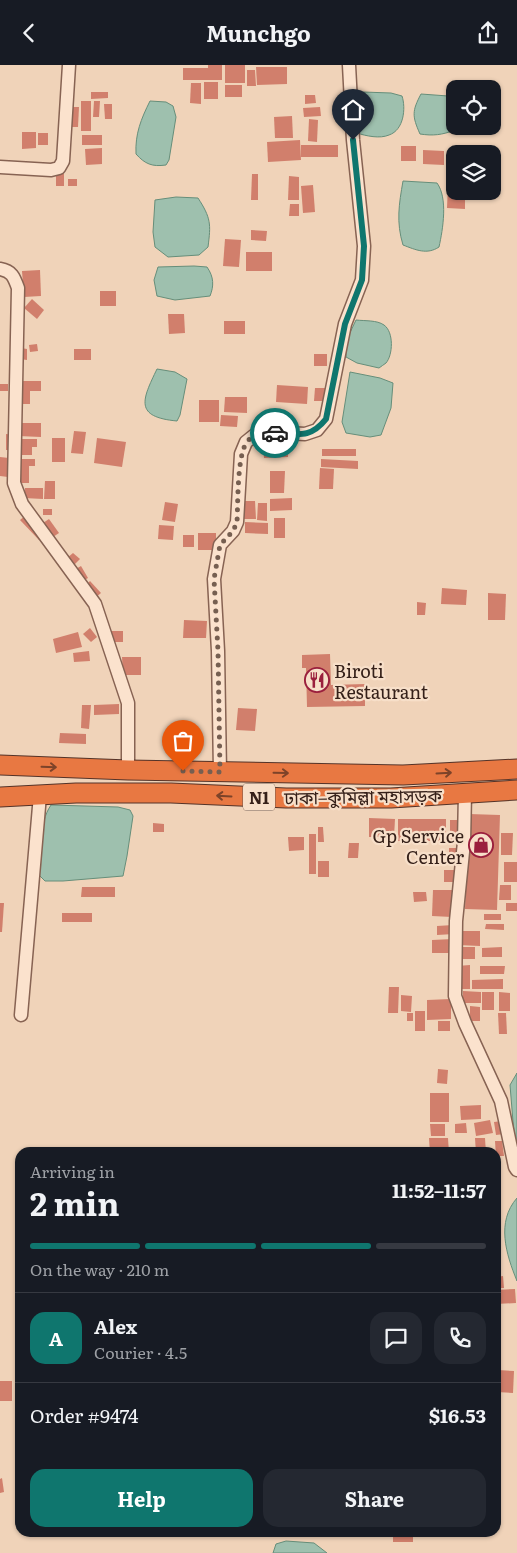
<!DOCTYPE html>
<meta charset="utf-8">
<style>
body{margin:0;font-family:Literata,"Noto Sans Bengali",serif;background:#242831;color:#f1f3f6;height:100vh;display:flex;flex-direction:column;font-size:19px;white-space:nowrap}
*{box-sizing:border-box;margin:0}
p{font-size:16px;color:#9ea1a6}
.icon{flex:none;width:28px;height:28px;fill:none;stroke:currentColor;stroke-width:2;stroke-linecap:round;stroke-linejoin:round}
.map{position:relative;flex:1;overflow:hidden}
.sheet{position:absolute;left:15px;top:1082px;width:486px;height:390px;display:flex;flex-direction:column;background:#171b24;border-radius:15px;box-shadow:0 1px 4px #0004}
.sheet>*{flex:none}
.tools{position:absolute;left:446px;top:15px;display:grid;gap:10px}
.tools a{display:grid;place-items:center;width:55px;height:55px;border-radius:10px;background:#171b24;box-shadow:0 1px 4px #0004;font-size:25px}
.pin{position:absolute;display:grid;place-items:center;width:42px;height:42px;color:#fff;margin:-51px -21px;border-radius:50% 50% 50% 0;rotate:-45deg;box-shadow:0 0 5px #0007}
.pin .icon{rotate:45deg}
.courier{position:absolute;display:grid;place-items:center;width:50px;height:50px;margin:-25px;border:4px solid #0f766e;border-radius:50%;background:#fff;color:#222;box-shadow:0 1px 6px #0007}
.head em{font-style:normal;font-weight:700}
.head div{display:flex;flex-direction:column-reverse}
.head{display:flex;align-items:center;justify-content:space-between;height:85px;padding:0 15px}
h1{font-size:32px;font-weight:700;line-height:38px}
.bar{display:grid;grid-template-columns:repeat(4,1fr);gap:8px 5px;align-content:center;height:60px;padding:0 15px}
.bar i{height:6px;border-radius:4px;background:#363941}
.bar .active{background:#0f766e}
.bar p{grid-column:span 4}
.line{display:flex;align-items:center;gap:12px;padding:0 15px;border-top:1px solid #363941}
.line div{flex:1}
.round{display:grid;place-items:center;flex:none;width:52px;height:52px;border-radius:15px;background:#242831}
.action{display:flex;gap:10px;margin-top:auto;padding:10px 15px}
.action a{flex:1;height:58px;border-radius:15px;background:#0f766e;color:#fff;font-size:20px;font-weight:700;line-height:58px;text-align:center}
.action a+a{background:#242831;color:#f1f3f6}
header{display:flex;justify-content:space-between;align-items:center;height:65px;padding:0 15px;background:#171b24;font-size:22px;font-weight:700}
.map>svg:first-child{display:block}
</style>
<header><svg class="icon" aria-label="back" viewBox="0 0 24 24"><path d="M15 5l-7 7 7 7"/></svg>Munchgo<svg class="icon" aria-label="share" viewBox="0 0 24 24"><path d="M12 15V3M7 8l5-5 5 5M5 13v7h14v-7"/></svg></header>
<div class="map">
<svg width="517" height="1488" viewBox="0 0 517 1488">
<rect width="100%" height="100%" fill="#f0d3b9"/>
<g fill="#9ec0ae" stroke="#668e7a">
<path d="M 363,27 L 391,28 L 402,31 C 406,43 404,65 389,70 C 380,74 366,71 357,68 L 356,28 Z"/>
<path d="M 421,29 L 448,31 L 455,35 L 455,65 C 442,70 433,71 420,69 C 412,51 412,46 421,29 Z"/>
<path d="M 150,36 L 166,37 L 173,41 L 176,52 L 169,95 L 166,100 C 152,102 145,99 136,89 C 135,69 141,54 150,36 Z"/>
<path d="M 403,116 L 437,118 C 448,133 443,164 439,182 C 427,190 416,185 403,180 C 396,157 399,139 403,116 Z"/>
<path d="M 176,132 L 198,133 C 211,153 211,159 208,182 L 199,190 L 168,192 L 155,182 L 153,167 L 155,135 Z"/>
<path d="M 194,201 L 207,202 C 214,212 214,221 210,231 L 175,235 L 157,231 L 154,215 L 158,202 Z"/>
<path d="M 356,255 C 365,256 377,255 384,260 C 394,267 393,290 386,298 C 384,300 381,301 379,303 L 357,298 L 346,292 L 346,276 Z"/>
<path d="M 157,304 L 175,307 L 187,314 L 180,350 L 177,356 C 134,352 142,335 157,304 Z"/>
<polygon points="350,307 380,313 393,318 391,343 381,370 370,372 346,368 342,357"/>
<path d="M 51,740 L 118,742 L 130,745 L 133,751 L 127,791 L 123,811 L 63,816 L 45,816 L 39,810 C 41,788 38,759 51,740 Z"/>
<polygon points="517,1008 517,1085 515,1081 510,1020"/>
<path d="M 517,1133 L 517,1216 C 506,1189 496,1157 517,1133 Z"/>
<polygon points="286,1476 314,1478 327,1488 273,1488 276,1479"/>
</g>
<g fill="#d17f6c">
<polygon points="208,0 222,0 222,15 183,15 183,3 208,3"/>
<rect x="225" y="0" width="20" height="18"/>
<polygon points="256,2 287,2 287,19 257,20"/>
<polygon points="247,5 255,5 256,21 247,21"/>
<rect x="204" y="17" width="14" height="17"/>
<polygon points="191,18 201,18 201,39 190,38"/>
<rect x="225" y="20" width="17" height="12"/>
<polygon points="91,27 108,27 108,33 91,34"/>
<polygon points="305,30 315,30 316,38 305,39"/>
<rect x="81" y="36" width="10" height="30"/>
<polygon points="94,36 100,36 99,52 93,52"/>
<polygon points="104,39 112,39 112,54 105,54"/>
<polygon points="72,42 79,42 78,62 72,62"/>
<polygon points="320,42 321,51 304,52 303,43"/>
<polygon points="292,51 293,73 275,73 274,52"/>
<polygon points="309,54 318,55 317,77 308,76"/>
<polygon points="22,67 36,67 36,83 22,84"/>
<rect x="38" y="68" width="10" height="12"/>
<rect x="82" y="70" width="20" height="10"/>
<polygon points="300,75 301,95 268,97 267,77"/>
<rect x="301" y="80" width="37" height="12"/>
<rect x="401" y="81" width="15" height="15"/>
<polygon points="102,83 102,99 86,100 85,84"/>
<polygon points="423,85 444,86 444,100 423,99"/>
<rect x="56" y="109" width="8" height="12"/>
<polygon points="252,109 258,109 258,135 251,135"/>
<polygon points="289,111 299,112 299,135 288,135"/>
<rect x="68" y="114" width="9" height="7"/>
<polygon points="448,119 455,119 455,126 465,126 465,144 447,143"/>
<polygon points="313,120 315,147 303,148 301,121"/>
<polygon points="290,139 299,139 299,151 289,151"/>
<polygon points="251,165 267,166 266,176 251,175"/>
<polygon points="225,174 241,175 239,202 223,201"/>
<rect x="246" y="187" width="26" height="19"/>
<polygon points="40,205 41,231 24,232 22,206"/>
<rect x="100" y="226" width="16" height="15"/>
<polygon points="32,234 44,245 37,254 24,243"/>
<polygon points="168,249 184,249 185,268 169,269"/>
<rect x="224" y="256" width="21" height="13"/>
<polygon points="37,279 38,286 30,287 29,280"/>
<polygon points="21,283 27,284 27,295 20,294"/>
<rect x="74" y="284" width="17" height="11"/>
<rect x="314" y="289" width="13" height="12"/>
<polygon points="21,316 41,316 41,326 30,326 30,339 21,339"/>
<rect x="0" y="319" width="8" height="7"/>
<polygon points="277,320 308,322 307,339 276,337"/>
<polygon points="315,323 325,323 325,336 314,336"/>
<polygon points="225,332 247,332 247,348 224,347"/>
<rect x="199" y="335" width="20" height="22"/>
<polygon points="221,350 238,351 237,362 220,361"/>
<polygon points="18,358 41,358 41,372 18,371"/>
<polygon points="74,366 86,367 83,389 71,388"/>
<polygon points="6,369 15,370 14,385 6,385"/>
<rect x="52" y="373" width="13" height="24"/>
<polygon points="97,373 126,377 122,402 94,398"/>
<polygon points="17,374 37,374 37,382 32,382 32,390 17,390"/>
<polygon points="288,381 288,392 264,393 263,382"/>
<rect x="322" y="384" width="34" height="7"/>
<polygon points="0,392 9,393 8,412 0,411"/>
<polygon points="19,394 35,394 35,401 29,401 29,418 18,418"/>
<polygon points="321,394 358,396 358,404 321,402"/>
<polygon points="320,403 334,404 333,424 319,424"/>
<polygon points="270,406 285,406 284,428 270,428"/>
<polygon points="45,416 55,416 55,434 44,434"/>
<polygon points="25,423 43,423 43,434 24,433"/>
<polygon points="292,433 292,445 270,446 270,434"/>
<polygon points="243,436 255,436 256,454 243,454"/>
<polygon points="165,437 178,439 175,457 162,455"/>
<polygon points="258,438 267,438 267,456 257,455"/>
<rect x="43" y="444" width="9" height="6"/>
<polygon points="26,450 44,471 39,475 20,455"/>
<rect x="274" y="453" width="11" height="20"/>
<polygon points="49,454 59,468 53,472 43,458"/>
<polygon points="245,457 268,458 268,469 245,468"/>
<polygon points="159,460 174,461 173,475 158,474"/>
<rect x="198" y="468" width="18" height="17"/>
<rect x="183" y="470" width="11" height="12"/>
<polygon points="73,488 80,494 74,500 67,493"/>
<polygon points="81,501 88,513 81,517 74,505"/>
<polygon points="90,516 101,528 95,533 85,521"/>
<polygon points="442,523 467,525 466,540 441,539"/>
<polygon points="488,528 506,529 505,555 488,555"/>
<polygon points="417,537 426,538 425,550 417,550"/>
<polygon points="184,555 207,556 206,573 183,573"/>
<polygon points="90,563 97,572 91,577 83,569"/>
<rect x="110" y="566" width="13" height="11"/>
<polygon points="78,567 82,582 56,588 53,574"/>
<polygon points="89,586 90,596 74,597 73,588"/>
<polygon points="330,589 331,620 365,619 365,641 307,642 306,603 302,603 302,590"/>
<polygon points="122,592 141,592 141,610 123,610"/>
<polygon points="119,639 119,649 94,650 94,640"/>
<polygon points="82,640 91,640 89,664 81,663"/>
<polygon points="238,643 257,644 255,666 236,665"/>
<polygon points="60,668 86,669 86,679 59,678"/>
<polygon points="469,749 500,750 497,845 465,844"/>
<polygon points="369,753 395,754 394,772 369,772"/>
<rect x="398" y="754" width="48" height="22"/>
<polygon points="450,755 462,755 463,775 450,776"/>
<polygon points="153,758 164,759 164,767 153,767"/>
<polygon points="318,762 323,762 324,777 318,777"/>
<polygon points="501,768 513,768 512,790 501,790"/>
<rect x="309" y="769" width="7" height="40"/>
<polygon points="288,772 304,772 304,785 289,786"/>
<polygon points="349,778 359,778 358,793 348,793"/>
<rect x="449" y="783" width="11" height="14"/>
<rect x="318" y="796" width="11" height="16"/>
<rect x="504" y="797" width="13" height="20"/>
<rect x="444" y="805" width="13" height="12"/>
<polygon points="500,820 511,820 511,835 499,835"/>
<polygon points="82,822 115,822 115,832 81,832"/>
<polygon points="433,825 453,825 452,852 432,851"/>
<polygon points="413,827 426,827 427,836 414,837"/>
<polygon points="0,838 4,838 2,867 0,867"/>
<rect x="506" y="838" width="11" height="8"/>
<rect x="62" y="848" width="30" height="9"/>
<rect x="484" y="849" width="17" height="6"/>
<polygon points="486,859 504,859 504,865 485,864"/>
<polygon points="453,860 454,869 437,870 437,861"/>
<polygon points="458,866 480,866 480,881 458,880"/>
<polygon points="453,874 454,888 432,888 432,875"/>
<rect x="458" y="882" width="17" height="12"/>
<polygon points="502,882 502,892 482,892 482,883"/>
<polygon points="470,900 470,924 458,924 457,901"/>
<polygon points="480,901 505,901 504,909 480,909"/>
<polygon points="503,914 503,924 472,924 472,915"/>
<polygon points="389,922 399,922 398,948 388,948"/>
<polygon points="463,926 481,927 481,938 463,938"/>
<rect x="482" y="927" width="12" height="18"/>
<polygon points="499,927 510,928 510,946 499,946"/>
<polygon points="401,930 412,931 411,947 401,946"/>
<polygon points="451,934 451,954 427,955 427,935"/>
<polygon points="470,941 480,942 480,956 470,956"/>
<rect x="415" y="946" width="10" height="20"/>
<rect x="407" y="948" width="6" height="8"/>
<polygon points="498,948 506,948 507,969 499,969"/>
<rect x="438" y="956" width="12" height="10"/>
<polygon points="438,1004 448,1005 447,1019 437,1018"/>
<rect x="430" y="1028" width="19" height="29"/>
<polygon points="481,1040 481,1054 461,1055 460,1041"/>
<polygon points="490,1055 493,1068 476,1071 474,1058"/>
<polygon points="502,1056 504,1069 496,1070 494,1057"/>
<polygon points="466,1058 467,1068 455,1068 455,1059"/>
<polygon points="430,1059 445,1059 445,1071 431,1071"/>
<polygon points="429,1073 448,1073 449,1088 430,1088"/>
<polygon points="475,1073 485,1073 486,1088 476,1088"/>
<polygon points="495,1076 502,1076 504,1091 496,1091"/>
<polygon points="332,1083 344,1084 344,1088 332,1088"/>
<polygon points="503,1211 504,1223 496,1223 496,1212"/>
<polygon points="515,1224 516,1238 496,1239 496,1225"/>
<polygon points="498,1305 514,1306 513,1328 497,1327"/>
<rect x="0" y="1316" width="12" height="20"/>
<polygon points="2,1413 4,1427 0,1428 0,1414"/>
<rect x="393" y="1468" width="20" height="9"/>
<polygon points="436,1468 458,1468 457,1471 436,1469"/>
</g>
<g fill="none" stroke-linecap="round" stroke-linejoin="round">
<defs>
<g id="minor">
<polyline points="0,102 51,105 59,103 63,96 69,0"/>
<path d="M 0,204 C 12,206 14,212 18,223 L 14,418 L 22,439 L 95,539 L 128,638 L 128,705"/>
<polyline points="220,707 218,586 214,514 220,480 233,466 237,457 241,389 246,377 256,369 269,367 305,369 317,365 326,354 345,259 362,215 364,181 353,75 349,0"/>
<polyline points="465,728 464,777 456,856 455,931 465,958 501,1036 515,1102 517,1105"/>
<polyline points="21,950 40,730"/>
</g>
<g id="highway">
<polyline points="0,700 128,705 403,710 517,704"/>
<polyline points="0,732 76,728 171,728 286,733 391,733 517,725"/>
</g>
</defs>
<use href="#minor" stroke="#876353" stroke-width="15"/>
<use href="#highway" stroke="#543328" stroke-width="21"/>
<use href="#minor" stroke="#fbe2cd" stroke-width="12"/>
<use href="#highway" stroke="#e87842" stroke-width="19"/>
</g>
<defs><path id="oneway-shaft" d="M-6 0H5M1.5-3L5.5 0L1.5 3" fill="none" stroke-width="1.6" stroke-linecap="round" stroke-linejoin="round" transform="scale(1.25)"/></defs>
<g stroke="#7d4329">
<use href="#oneway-shaft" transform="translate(49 702) rotate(2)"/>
<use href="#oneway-shaft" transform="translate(281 708) rotate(1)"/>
<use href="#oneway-shaft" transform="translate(444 708) rotate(-3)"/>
<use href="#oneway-shaft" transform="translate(224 731) rotate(-177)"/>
</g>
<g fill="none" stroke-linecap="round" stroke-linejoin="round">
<path stroke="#765f51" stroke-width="5" stroke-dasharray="0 9" d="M 183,706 L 220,707 L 218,586 L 214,514 L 220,480 L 233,466 L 237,457 C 238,440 237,389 247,377 C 254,368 264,367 275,368"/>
<path stroke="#0f766e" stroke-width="6" d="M 275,368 C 298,369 310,374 326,354 L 345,259 L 362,215 L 364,181 L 353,75"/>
</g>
<defs>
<symbol id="restaurant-ring" viewBox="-11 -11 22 22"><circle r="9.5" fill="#f7dfc9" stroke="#9a1f3d" stroke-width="1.5"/><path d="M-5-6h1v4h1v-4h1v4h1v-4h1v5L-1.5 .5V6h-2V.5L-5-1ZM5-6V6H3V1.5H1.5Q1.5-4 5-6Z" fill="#9a1f3d"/></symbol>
<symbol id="shop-ring" viewBox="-11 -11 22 22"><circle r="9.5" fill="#f7dfc9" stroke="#9a1f3d" stroke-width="1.5"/><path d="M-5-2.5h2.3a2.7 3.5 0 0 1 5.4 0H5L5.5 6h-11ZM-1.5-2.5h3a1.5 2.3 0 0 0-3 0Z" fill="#9a1f3d"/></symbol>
</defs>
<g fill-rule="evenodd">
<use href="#restaurant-ring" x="303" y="601" width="28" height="28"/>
<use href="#shop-ring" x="467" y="766" width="28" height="28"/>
</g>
<g text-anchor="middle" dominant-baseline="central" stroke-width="4.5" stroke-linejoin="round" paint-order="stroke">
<rect fill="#f7dfc9" stroke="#6f594e" stroke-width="1" x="243" y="718.5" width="32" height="27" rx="4"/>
<g font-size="16" font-weight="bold" fill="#352019">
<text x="259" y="732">N1</text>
</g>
<g font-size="18" fill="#352019" stroke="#f7dfc9" text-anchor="start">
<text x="334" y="605">Biroti<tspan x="334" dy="21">Restaurant</tspan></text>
<text x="464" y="770" text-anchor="end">Gp Service<tspan x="464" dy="21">Center</tspan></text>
</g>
<g font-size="18" fill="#352019" stroke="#f7dfc9">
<text transform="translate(363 731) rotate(-1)">ঢাকা–কুমিল্লা মহাসড়ক</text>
</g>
</g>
</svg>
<div class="tools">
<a><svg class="icon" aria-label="locate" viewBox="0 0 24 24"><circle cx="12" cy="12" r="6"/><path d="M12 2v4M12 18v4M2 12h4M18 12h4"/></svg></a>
<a><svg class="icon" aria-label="layers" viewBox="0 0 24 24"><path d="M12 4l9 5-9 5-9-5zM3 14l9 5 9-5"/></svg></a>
</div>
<div class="pin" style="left:183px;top:706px;background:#ea580c"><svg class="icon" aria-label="bag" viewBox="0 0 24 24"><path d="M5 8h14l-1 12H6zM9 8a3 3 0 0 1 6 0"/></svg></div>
<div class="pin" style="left:353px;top:75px;background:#1f2937"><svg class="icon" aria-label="home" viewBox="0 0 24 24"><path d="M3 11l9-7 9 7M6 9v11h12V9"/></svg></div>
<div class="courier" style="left:275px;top:368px"><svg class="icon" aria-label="car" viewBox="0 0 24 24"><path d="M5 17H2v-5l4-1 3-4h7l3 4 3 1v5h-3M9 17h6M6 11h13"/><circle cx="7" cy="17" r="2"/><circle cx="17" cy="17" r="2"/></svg></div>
<section class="sheet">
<div class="head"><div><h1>2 min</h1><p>Arriving in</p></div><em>11:52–11:57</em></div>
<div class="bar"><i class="active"></i><i class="active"></i><i class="active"></i><i></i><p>On the way · 210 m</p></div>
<div class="line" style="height:90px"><b class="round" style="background:#0f766e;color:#fff">A</b><div><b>Alex</b><p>Courier · 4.5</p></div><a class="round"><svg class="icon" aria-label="chat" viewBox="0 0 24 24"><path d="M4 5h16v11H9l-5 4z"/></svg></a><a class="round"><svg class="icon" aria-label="phone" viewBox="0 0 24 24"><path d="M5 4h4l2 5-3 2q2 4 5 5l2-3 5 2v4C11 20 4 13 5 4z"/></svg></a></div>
<div class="line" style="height:65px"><div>Order #9474</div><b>$16.53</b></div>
<div class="action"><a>Help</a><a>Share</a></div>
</section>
</div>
